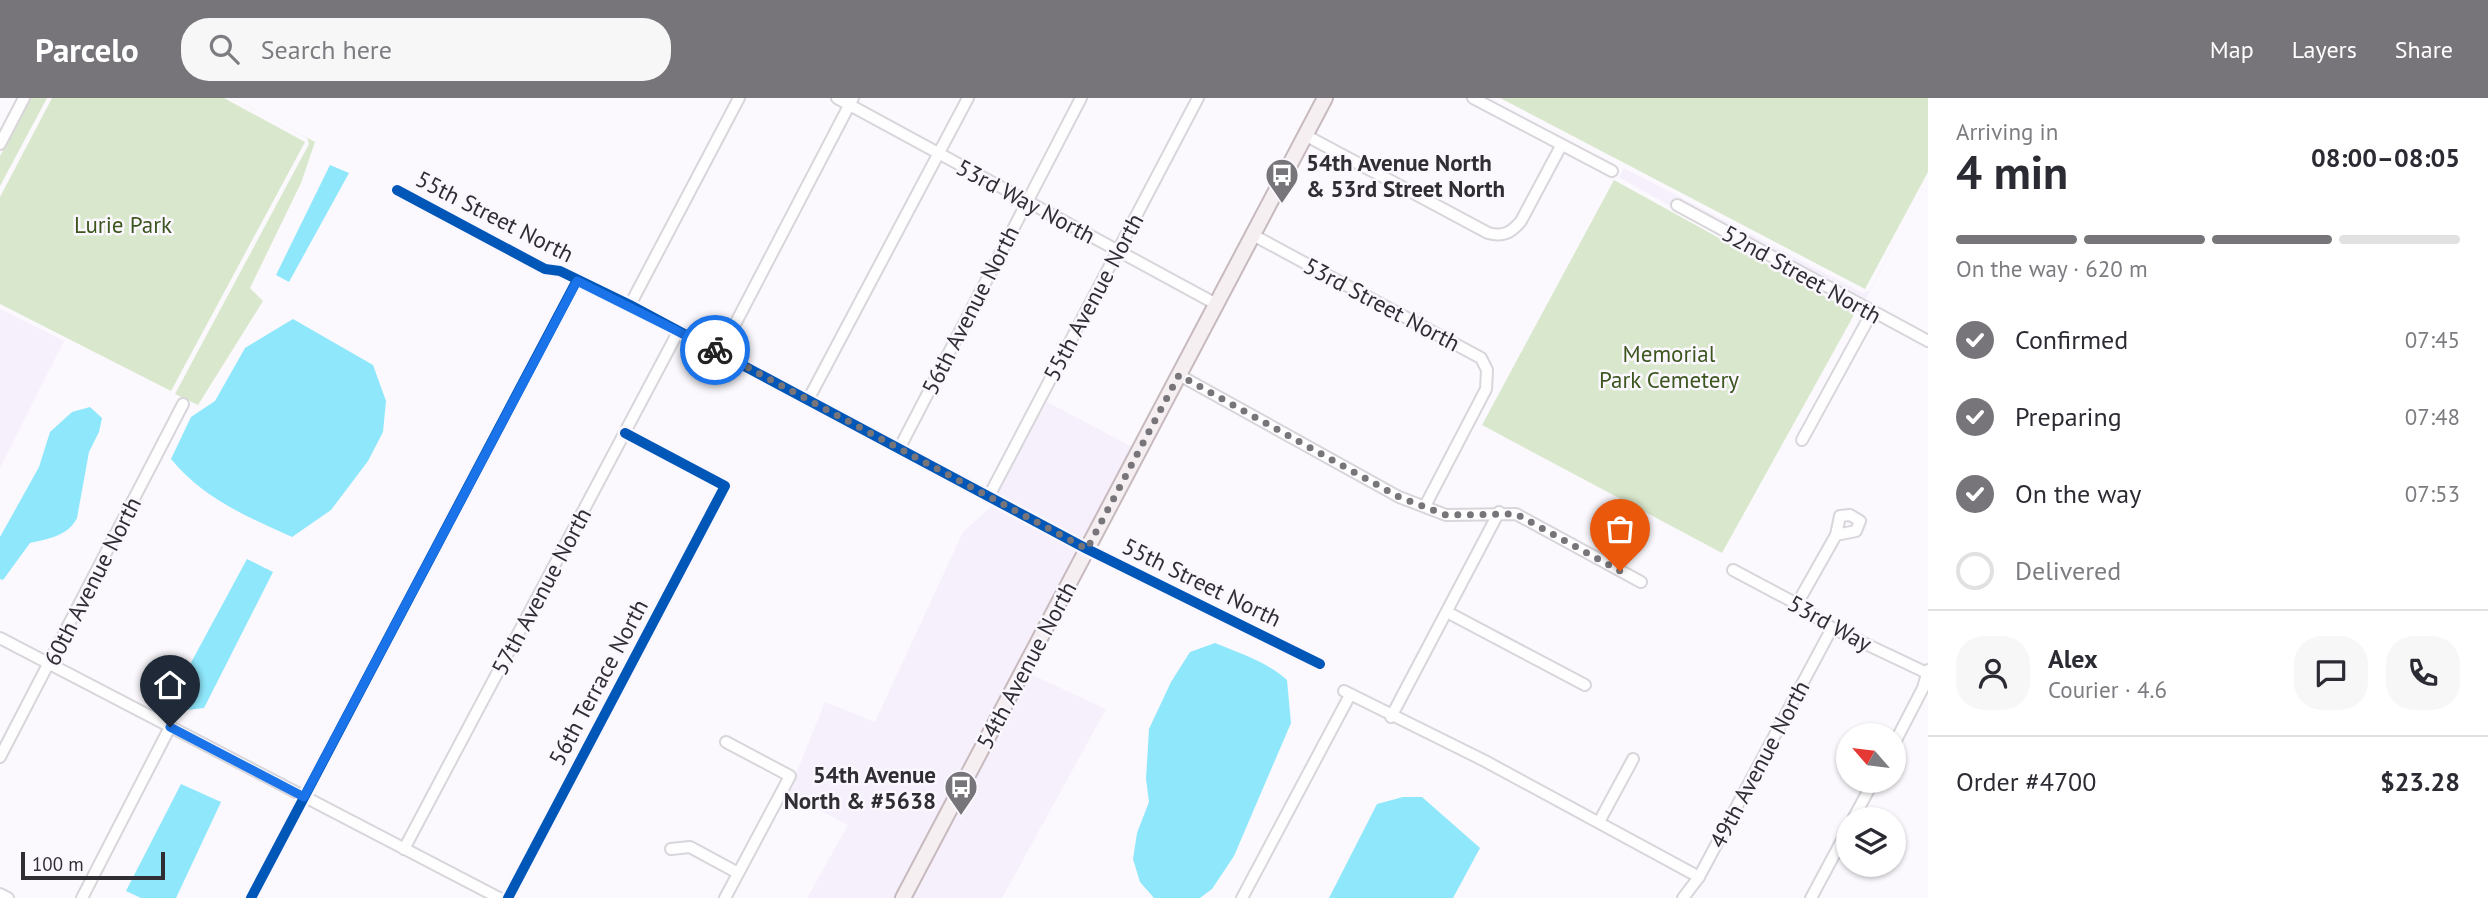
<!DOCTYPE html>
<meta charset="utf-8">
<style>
body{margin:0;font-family:"PT Sans",sans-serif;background:#f7f7f7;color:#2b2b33;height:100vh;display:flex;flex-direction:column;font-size:26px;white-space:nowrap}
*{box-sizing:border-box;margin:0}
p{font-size:23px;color:#7c7c81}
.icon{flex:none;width:38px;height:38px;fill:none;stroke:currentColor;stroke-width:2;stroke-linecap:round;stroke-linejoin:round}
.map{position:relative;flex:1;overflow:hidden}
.drawer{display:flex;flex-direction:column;background:#fff;width:560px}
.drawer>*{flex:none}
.needle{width:46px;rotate:298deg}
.tools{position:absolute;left:1836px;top:625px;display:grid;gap:14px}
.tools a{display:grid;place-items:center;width:70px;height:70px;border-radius:50%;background:#fff;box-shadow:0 2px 5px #0004;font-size:35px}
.scale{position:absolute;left:21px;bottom:18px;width:144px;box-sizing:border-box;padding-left:7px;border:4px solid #312e33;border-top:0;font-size:19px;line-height:24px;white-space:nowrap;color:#312e33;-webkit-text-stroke:5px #fbf7ff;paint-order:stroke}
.pin{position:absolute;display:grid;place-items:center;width:60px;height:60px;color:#fff;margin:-72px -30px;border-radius:50% 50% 50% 0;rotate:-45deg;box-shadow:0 0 7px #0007}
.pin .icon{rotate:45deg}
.courier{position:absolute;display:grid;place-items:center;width:70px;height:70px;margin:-35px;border:5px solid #1a73e8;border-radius:50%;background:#fff;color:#222;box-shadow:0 2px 9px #0007}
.headline em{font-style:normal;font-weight:800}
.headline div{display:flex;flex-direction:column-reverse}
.headline{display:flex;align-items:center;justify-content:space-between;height:119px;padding:0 28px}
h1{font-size:46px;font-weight:800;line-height:52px}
.bar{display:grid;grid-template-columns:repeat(4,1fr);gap:10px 7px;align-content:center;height:84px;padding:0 28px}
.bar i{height:9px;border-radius:5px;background:#e1e1e2}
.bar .active{background:#78757a}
.bar p{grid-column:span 4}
.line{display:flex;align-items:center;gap:18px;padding:0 28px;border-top:2px solid #e1e1e2}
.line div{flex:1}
.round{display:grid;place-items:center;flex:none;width:74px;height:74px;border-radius:28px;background:#f7f7f7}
ol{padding:0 28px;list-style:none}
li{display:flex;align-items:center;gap:21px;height:77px}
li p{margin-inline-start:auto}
li .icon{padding:7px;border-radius:50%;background:#78757a;color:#fff;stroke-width:4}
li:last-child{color:#7c7c81}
li i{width:38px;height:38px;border:4px solid #e1e1e2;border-radius:50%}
header{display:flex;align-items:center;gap:42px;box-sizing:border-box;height:98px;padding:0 35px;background:#78757a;color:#fff}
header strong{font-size:33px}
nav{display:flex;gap:38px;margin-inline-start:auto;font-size:24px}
.search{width:490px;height:63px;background:#f7f7f7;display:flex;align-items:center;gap:18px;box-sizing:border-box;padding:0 24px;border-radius:28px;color:#7c7c81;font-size:26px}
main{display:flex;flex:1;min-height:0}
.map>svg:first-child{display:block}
</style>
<header>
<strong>Parcelo</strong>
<div class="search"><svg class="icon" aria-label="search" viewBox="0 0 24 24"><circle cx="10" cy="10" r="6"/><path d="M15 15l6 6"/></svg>Search here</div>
<nav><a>Map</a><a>Layers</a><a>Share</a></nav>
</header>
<main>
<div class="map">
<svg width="1928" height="800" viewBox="0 0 1928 800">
<rect width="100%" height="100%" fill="#fbf9fd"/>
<g fill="#f6effc">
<polygon points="1624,70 1863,195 1869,193 1928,85 1864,204 1675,100 1670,108 1619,79"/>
<polygon points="0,211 64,243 0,370"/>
<polygon points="1047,304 1134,350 1085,444 997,396"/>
<polygon points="994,406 1080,452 897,800 807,800 848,727 788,696 825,604 875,624 963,434"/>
<polygon points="1028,575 1106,611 1002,800 909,800"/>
</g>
<g fill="#d9e8cc">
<polygon points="30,0 47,0 0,88 0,58"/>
<polygon points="52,0 224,0 305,44 171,293 0,206 0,99"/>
<polygon points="233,0 315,44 301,85 250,190 263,203 198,307 175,296 309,46 307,40"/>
<polygon points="1500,0 1928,0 1928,74 1865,191"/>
<polygon points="1614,82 1855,215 1722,455 1482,327"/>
</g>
<g fill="#8fe7fb">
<polygon points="330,67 349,75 289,184 276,177"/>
<path d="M 293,221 L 373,267 L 386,303 L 383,334 L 368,363 L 331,412 L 292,439 C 246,418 204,401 171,361 L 191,319 L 215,303 L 245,250 Z"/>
<path d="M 90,309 L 102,320 L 99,334 L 89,354 L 77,420 C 68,438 48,441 30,445 L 3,482 L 0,481 L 0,439 L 39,369 L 50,334 L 72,314 Z"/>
<polygon points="247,461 273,474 204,610 187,612 173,598"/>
<path d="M 1215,545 C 1241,556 1266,563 1287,582 L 1291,625 L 1234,758 L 1212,791 L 1200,800 L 1154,800 L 1140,784 L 1133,761 L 1137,735 L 1149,704 L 1146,681 L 1149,631 L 1171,584 L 1190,554 Z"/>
<polygon points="181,686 221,704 176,800 141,800 126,793"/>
<polygon points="1403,699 1422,699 1480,750 1453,800 1329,800 1377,706"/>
</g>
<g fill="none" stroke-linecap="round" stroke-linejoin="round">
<defs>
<g id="minor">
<polyline points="837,0 1216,206"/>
<polyline points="1473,0 1612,73"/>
<path d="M 1305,37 L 1488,135 C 1503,139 1511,135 1521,123 L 1561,48"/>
<polyline points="0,46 24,0"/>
<polyline points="397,92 545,171 560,173 630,207 1087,451 1320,566"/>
<polyline points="1677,107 1928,243"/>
<polyline points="1253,137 1481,260 1487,272 1486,291 1425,408"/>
<polyline points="630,207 739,0"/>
<polyline points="720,255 853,0"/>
<polyline points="1179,277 1399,399 1446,417 1516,416 1641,484"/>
<polyline points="808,302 968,0"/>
<polyline points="1802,342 1872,214"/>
<polyline points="899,351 1081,0"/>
<polyline points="989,398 1198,0"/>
<polyline points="1733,472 1797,506 1832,530 1927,575"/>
<polyline points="1797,506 1836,437 1840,418 1850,417 1860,423 1856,433 1836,437"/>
<polyline points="1447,514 1585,587"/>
<polyline points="0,540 499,800"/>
<polyline points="1344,593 1485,663 1699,779"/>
<polyline points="1391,619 1499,414"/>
<polyline points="1894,646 1923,590 1928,572"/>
<polyline points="0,659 183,306"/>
<polyline points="1853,721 1874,682"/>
<polyline points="1599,724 1633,661"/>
<polyline points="404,751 678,234"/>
<polyline points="671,751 690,749 738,775"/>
<polyline points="0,796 8,800"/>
<polyline points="82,800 170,629"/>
<polyline points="251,800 577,182"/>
<polyline points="508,800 725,388 625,335"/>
<polyline points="725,800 790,678 726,644"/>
<polyline points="1242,800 1350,597"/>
<polyline points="1683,800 1699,779 1832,530"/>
<polyline points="1811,800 1848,731"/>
</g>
<polyline id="major" points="903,800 1325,0"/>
</defs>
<use href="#minor" stroke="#d9d6db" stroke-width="14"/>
<use href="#major" stroke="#c7babe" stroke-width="18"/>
<use href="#minor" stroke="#fefeff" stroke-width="10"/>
<use href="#major" stroke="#f6eff1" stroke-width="14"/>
<defs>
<g id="cycleway">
<polyline points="397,92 545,171 560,173 630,207 1087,451 1320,566"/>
<polyline points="251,800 577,182"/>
<polyline points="508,800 725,388 625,335"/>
</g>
</defs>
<use href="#cycleway" stroke="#fbf7ff" stroke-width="15"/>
<use href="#cycleway" stroke="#0057b8" stroke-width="10"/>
</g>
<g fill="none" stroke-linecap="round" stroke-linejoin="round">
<polyline stroke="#78757a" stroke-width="7" stroke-dasharray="0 12.6" points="715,252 1087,451 1179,277 1399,399 1446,417 1516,416 1620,473"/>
<polyline stroke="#1a73e8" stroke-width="9" points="170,629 304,699 577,183 715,252"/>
</g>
<defs>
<symbol id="bus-pin" viewBox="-11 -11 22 30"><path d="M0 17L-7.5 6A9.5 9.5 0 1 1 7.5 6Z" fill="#78757a" stroke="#fbf7ff"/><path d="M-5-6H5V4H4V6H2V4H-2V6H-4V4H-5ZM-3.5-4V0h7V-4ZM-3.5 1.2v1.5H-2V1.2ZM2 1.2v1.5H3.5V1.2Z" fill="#fff"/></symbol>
</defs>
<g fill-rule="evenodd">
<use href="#bus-pin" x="1263" y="58" width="38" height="52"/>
<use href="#bus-pin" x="942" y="670" width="38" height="52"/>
</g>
<g text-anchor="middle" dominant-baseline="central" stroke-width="5" stroke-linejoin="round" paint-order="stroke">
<g font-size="23" font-weight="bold" fill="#312e33" stroke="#fbf7ff" text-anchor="start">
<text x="1306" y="64">54th Avenue North<tspan x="1306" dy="26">&amp; 53rd Street North</tspan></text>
<text x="936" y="676" text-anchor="end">54th Avenue<tspan x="936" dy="26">North &amp; #5638</tspan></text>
</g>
<g font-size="23" fill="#312e33" stroke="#fbf7ff">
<text transform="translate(1026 103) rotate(28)">53rd Way North</text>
<text transform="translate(495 118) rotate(27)">55th Street North</text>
<text transform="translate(1802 176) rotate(29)">52nd Street North</text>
<text transform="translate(1093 199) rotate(-62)">55th Avenue North</text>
<text transform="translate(1382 206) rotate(28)">53rd Street North</text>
<text transform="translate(970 212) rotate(-63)">56th Avenue North</text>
<text transform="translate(92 483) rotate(-63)">60th Avenue North</text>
<text transform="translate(1202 484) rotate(26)">55th Street North</text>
<text transform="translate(541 493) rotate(-62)">57th Avenue North</text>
<text transform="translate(1830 525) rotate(29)">53rd Way</text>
<text transform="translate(1026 567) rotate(-62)">54th Avenue North</text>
<text transform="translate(598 584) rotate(-62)">56th Terrace North</text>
<text transform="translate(1759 666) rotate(-62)">49th Avenue North</text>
</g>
<g font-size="23" fill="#3c561e" stroke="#fbf7ff">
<text x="123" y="126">Lurie Park</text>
<text x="1669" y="255">Memorial<tspan x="1669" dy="26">Park Cemetery</tspan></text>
</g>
</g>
</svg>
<div class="tools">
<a><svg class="needle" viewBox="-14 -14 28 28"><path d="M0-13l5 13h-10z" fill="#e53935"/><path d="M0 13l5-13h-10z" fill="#7c7c81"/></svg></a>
<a><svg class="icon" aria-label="layers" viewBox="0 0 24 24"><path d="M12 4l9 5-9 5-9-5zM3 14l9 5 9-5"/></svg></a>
</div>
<div class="scale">100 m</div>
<div class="pin" style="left:1620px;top:473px;background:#ea580c"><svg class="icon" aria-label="bag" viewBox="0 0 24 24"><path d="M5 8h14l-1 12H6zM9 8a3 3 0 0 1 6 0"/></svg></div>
<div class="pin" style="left:170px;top:629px;background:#1f2937"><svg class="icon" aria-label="home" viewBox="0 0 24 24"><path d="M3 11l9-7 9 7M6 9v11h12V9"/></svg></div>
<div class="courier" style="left:715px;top:252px"><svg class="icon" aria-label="bike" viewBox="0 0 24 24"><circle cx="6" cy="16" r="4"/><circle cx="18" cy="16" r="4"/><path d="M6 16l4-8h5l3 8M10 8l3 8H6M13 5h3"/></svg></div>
</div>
<section class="drawer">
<div class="headline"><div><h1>4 min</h1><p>Arriving in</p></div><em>08:00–08:05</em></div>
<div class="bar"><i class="active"></i><i class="active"></i><i class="active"></i><i></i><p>On the way · 620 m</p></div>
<ol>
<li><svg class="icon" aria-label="check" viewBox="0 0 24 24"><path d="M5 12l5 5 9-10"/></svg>Confirmed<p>07:45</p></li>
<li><svg class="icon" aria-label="check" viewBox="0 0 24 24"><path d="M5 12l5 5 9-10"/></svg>Preparing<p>07:48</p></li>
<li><svg class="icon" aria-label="check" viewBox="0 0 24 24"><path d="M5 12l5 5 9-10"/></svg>On the way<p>07:53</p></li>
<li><i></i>Delivered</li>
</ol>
<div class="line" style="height:126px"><a class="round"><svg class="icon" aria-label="person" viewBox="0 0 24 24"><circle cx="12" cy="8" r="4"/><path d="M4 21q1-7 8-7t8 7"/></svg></a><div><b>Alex</b><p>Courier · 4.6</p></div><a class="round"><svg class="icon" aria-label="chat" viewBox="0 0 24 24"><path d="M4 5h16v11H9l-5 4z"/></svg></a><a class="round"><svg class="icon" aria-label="phone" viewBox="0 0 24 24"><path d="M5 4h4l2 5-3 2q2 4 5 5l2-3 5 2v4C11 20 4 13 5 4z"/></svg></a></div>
<div class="line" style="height:91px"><div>Order #4700</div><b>$23.28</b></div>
</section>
</main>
